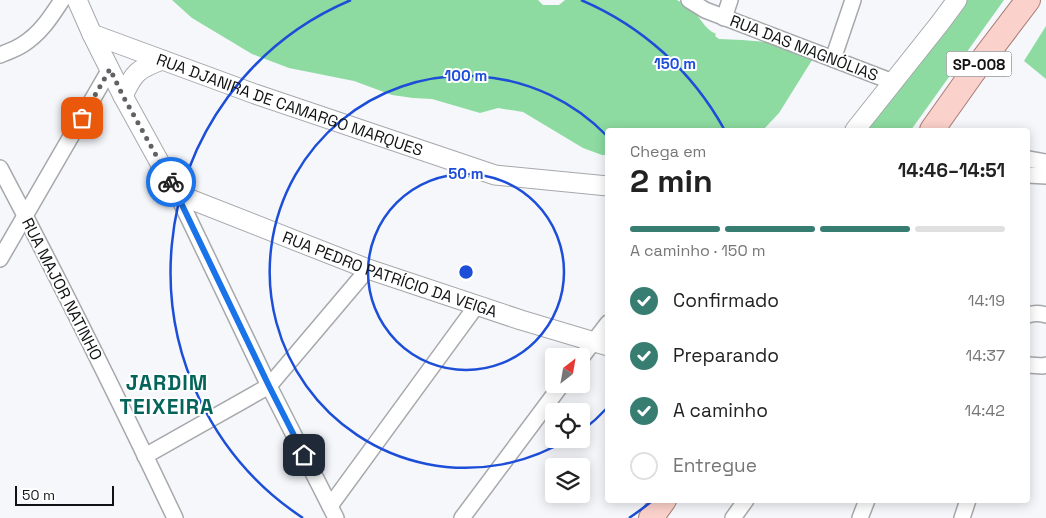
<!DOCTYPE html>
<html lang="pt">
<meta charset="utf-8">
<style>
body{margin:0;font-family:"Space Grotesk",sans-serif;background:#f6f6f6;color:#222;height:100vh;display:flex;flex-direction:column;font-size:19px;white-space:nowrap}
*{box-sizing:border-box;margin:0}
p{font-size:16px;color:#767676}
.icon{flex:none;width:28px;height:28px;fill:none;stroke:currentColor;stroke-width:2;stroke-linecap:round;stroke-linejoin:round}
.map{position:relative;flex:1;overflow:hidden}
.side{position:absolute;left:605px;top:128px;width:425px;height:375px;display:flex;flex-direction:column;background:#fff;border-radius:5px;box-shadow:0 2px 12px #0003}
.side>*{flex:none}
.needle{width:32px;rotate:31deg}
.controls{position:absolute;left:545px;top:348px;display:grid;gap:10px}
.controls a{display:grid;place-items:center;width:45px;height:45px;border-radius:5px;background:#fff;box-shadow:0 2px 12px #0003;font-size:25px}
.scale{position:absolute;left:15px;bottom:12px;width:99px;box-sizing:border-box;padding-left:5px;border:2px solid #111213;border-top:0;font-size:14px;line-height:18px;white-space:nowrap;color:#111213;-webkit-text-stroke:4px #fff;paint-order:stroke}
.pin{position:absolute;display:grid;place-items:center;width:42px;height:42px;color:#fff;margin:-21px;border-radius:10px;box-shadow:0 2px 8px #0006}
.courier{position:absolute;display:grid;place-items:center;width:50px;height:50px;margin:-25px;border:4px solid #1a73e8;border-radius:50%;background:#fff;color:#222;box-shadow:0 1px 6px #0007}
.summary em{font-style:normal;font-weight:700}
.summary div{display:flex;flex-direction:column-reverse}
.summary{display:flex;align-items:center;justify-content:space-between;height:85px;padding:0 25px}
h1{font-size:32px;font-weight:700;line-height:38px}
.bar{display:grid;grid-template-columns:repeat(4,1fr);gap:8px 5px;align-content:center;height:60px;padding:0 25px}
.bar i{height:6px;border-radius:4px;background:#e0e0e0}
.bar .active{background:#377d72}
.bar p{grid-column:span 4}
ol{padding:0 25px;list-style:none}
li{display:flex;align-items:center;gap:15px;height:55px}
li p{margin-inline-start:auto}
li .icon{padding:5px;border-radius:50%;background:#377d72;color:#fff;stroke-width:4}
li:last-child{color:#767676}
li i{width:28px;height:28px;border:2px solid #e0e0e0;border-radius:50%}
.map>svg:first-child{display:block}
</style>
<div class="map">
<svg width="1046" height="518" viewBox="0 0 1046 518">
<rect width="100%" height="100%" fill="#f5f7fb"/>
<g fill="#8ddba1">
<path d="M 172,0 L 538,0 L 543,5 L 559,5 L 565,0 L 677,0 C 681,3 687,5 691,9 C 700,16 704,29 716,34 L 715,36 L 719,39 L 742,40 L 768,42 L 814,57 L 779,113 L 763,130 L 608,130 L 607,155 L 602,155 L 583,148 L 523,112 L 498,108 L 480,113 L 432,99 L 413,98 L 392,95 L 354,81 L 289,68 L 252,54 L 192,18 Z"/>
<polygon points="957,0 1004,0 911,130 855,130"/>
<polygon points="1046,26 1046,79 1024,61"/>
</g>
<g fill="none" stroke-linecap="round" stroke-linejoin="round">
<defs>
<g id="minor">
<polyline points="689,0 705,10 893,82"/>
<polyline points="724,18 730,0"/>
<path d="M 0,55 C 7,52 16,49 22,45 C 40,34 51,17 62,0"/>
<polyline points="833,59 853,0"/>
<polyline points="1028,159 1046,162"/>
<path d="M 0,168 C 61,283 119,400 175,518"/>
<polyline points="1028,175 1046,176"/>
<polyline points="177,194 269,386 336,518"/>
<polyline points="0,259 110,69"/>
<path d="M 1028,315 C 1034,313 1040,313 1046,315"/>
<polyline points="581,358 608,323"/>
<polyline points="1028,365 1043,366 1046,365"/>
<polyline points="145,456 269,386 368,269"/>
<polyline points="330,506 477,305"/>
<polyline points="462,518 562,384"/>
<polyline points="733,518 746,500"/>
<polyline points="860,518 867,500"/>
<polyline points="962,518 968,500"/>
</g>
<g id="tertiary">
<path id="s1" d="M 77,0 L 92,34 L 123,96 L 177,194 L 368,269 L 521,320 L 608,346"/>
<path id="s2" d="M 92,34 L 255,94 L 495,175 L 608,186"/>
<path d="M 123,96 C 134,72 138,69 162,60"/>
<polyline points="855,130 940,23 957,0"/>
</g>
<g id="primary">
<polyline points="932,130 971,75 1028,0"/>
<polyline points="651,518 664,500"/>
</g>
</defs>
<use href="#minor" stroke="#a6a8ac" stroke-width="18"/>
<use href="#tertiary" stroke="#a6a8ac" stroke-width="21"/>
<use href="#primary" stroke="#a87a74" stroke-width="26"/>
<use href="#minor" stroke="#fff" stroke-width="15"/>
<use href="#tertiary" stroke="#fff" stroke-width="19"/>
<use href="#primary" stroke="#fbd1cb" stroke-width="24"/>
</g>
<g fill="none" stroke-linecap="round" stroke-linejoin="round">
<polyline stroke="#616264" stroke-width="5" stroke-dasharray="0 9" points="82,118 110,69 123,96 171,182"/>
<polyline stroke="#1a73e8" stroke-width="6" points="171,182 269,386 304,455"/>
</g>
<g fill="none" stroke="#1d4ed8" stroke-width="2.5">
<circle cx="466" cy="272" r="98"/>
<path d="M607 408A196 196 0 0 1 583 430M568 439A196 196 0 1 1 607 136"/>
<path d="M652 501A295 295 0 0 1 629 518M303 518A295 295 0 0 1 351 0M581 0A295 295 0 0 1 724 129"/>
</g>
<g text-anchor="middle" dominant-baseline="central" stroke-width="4" stroke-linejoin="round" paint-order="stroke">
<rect fill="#fff" stroke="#58595a" stroke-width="1" x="946.5" y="51.5" width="65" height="25" rx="4"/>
<g font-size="15" font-weight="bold" fill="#111213">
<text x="979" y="64">SP-008</text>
</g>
<g font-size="16" fill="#111213" stroke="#fff">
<text transform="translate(804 48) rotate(21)">RUA DAS MAGNÓLIAS</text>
<text stroke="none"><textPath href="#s2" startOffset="210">RUA DJANIRA DE CAMARGO MARQUES</textPath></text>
<text stroke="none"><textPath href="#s1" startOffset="446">RUA PEDRO PATRÍCIO DA VEIGA</textPath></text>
<text transform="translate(62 289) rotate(63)">RUA MAJOR NATINHO</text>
</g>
<g font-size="21" font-weight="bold" letter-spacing="1" fill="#04645a" stroke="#fff">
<text x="167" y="382">JARDIM<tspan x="167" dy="24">TEIXEIRA</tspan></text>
</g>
</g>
<circle cx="466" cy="272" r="8" fill="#1d4ed8" stroke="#fff" stroke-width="2.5"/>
<g font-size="15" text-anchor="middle" font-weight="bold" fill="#1d4ed8" stroke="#fff" stroke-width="4" stroke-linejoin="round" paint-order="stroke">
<text x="675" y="69">150 m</text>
<text x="466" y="81">100 m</text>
<text x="466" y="179">50 m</text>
</g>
</svg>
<div class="controls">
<a><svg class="needle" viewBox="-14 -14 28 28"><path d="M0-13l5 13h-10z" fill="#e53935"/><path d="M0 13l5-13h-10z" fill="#767676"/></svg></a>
<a><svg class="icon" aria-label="locate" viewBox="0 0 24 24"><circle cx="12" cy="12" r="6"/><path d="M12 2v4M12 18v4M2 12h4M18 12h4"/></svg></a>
<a><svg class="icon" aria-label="layers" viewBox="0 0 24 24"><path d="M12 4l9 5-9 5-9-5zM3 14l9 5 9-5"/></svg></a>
</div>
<div class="scale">50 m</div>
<div class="pin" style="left:82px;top:118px;background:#ea580c"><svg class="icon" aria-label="bag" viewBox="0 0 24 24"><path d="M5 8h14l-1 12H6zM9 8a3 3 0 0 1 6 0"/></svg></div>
<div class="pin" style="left:304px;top:455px;background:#1f2937"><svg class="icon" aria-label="home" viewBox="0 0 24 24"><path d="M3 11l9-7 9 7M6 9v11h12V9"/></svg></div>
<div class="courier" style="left:171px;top:182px"><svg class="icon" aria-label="bike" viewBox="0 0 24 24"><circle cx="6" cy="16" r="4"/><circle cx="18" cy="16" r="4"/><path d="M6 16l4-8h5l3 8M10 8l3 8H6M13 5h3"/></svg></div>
<section class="side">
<div class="summary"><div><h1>2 min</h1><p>Chega em</p></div><em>14:46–14:51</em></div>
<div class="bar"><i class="active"></i><i class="active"></i><i class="active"></i><i></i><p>A caminho · 150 m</p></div>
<ol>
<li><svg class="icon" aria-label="check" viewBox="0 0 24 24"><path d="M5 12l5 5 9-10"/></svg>Confirmado<p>14:19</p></li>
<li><svg class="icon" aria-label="check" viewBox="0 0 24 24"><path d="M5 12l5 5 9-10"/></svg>Preparando<p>14:37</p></li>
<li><svg class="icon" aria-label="check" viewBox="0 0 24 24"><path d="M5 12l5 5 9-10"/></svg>A caminho<p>14:42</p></li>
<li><i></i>Entregue</li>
</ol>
</section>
</div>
